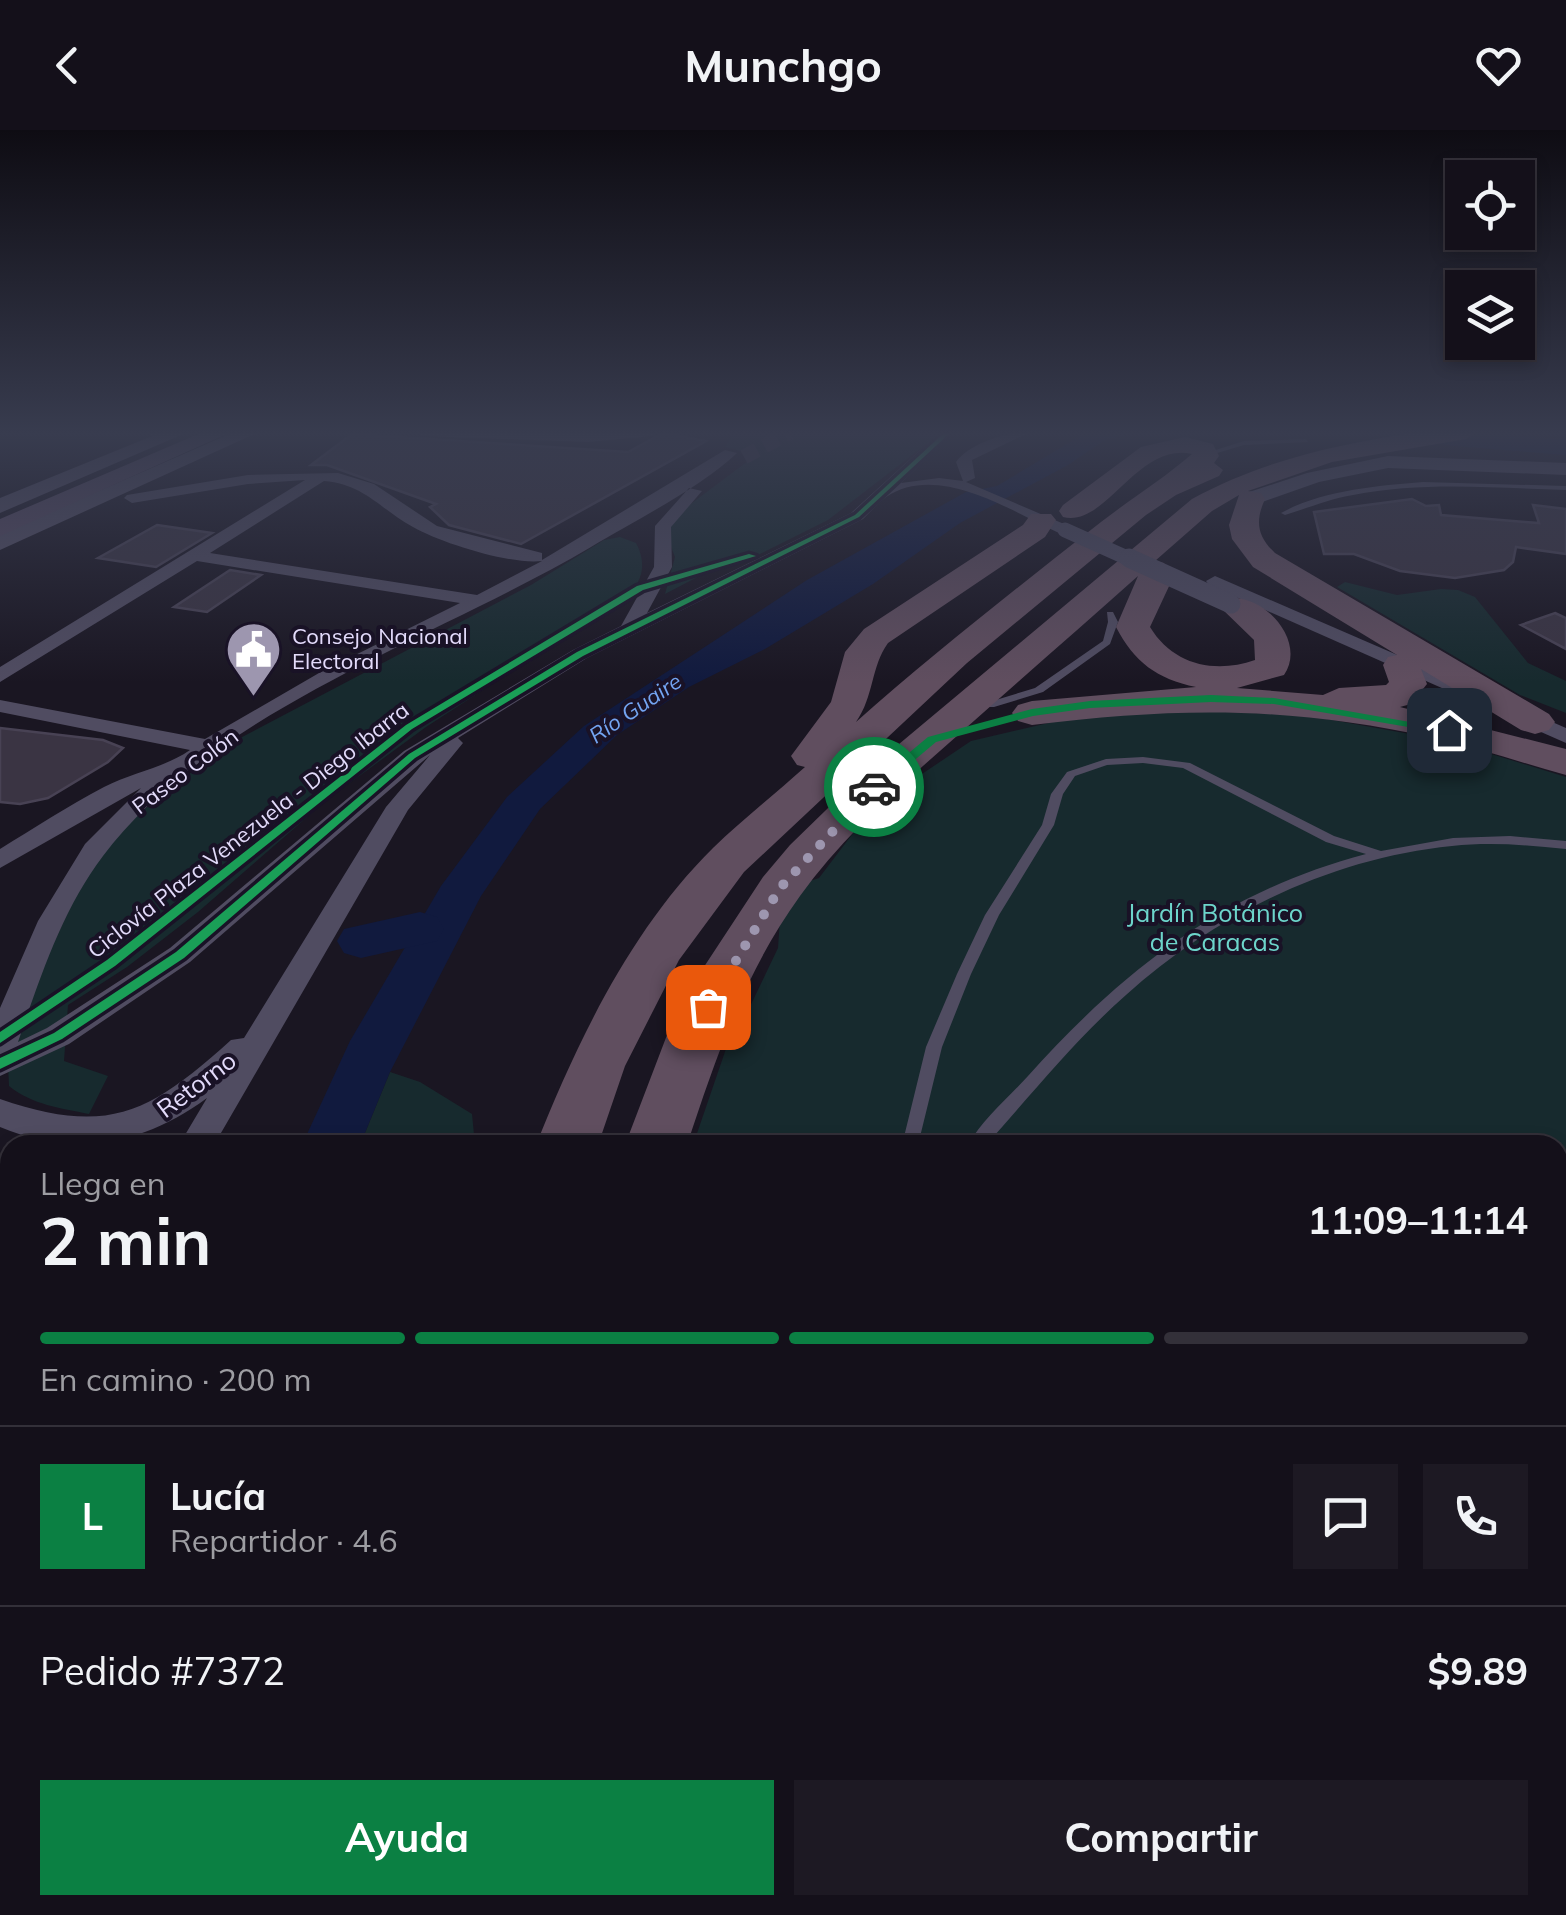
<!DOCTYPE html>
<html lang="es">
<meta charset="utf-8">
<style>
body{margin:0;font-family:Mulish,sans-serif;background:#1d1923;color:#f1f3f6;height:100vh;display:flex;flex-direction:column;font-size:38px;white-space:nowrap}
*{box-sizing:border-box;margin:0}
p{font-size:32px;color:#9d9da2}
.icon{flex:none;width:55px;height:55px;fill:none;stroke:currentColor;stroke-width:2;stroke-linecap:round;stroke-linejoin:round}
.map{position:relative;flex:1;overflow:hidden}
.details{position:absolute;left:0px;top:1005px;width:1568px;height:780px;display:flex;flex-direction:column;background:#14101a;border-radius:30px 30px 0 0;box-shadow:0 5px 15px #0003,0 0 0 2px #333039}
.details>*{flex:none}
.buttons{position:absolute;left:1445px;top:30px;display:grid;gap:20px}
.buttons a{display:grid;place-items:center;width:90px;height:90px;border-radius:0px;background:#14101a;box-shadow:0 5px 15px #0003,0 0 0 2px #333039;font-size:50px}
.pin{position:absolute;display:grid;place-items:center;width:85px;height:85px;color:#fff;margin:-42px;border-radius:20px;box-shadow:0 5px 15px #0006}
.courier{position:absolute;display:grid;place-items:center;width:100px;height:100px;margin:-50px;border:8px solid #0b8043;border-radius:50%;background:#fff;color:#222;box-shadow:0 2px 12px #0007}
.headline em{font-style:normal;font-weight:700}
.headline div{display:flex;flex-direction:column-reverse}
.headline{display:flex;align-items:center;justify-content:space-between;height:170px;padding:0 40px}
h1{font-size:65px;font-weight:700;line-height:75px}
.bar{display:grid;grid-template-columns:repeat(4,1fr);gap:15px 10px;align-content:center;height:120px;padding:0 40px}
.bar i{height:12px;border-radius:8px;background:#333039}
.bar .on{background:#0b8043}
.bar p{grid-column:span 4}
.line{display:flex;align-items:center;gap:25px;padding:0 40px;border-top:2px solid #333039}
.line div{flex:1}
.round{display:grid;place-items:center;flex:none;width:105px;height:105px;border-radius:0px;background:#1d1923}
.button{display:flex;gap:20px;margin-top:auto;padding:20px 40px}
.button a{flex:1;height:115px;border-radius:0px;background:#0b8043;color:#fff;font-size:40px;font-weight:700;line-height:115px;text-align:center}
.button a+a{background:#1d1923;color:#f1f3f6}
header{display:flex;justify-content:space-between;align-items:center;height:130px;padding:0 40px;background:#14101a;font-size:45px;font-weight:700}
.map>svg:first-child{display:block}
</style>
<header><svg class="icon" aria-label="back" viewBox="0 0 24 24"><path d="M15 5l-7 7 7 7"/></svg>Munchgo<svg class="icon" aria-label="heart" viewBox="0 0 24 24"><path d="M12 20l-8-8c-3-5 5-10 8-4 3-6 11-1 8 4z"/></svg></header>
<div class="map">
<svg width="1566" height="1785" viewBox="0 0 1566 1785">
<rect width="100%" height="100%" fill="#1a1622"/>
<g fill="#172a2e">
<polygon points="734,302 942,302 828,390 760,424 709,441 665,464 675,427 665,401 668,391 756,325 725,317"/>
<path d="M 620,407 L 636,413 C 647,433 643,452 626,467 L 426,597 L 328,669 L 198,782 L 127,837 L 68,875 L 64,931 L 108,946 L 89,984 C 60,978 33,975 9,956 L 8,933 L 33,857 L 83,750 L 127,693 L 225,616 L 531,455 L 604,410 Z"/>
<polygon points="1345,452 1397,465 1441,459 1458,460 1475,467 1528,533 1566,551 1566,583 1520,565 1337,457"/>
<polygon points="1154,579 1304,585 1449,611 1566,647 1566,1785 508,1785 511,1775 1558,1775 1558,1015 693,1015 729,910 745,887 778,818 780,789 810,751 819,748 857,698 870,693 913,650 971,611 1079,586"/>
<polygon points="390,942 420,952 472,984 475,1015 360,1015"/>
<polygon points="30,1775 235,1775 232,1785 25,1785"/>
</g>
<g fill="#111a3e">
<polygon points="1087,302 1135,302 1105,310 1068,335 960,393 873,454 765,519 689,557 617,605 540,679 481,766 390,942 360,1015 302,1015 350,911 441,756 507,667 584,596 807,450 966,362 997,356"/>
<polygon points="1362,302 1451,302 1566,309 1566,325 1454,316"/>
<polygon points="10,1590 10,1775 30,1775 25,1785 0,1785 0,1609"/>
</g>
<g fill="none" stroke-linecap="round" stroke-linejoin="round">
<polygon fill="#111a3e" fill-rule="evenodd" points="420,782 437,787 444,799 437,811 361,828 344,823 337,811 344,799"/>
</g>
<g fill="#3a3443" stroke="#484254" stroke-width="2.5">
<polygon points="663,303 706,311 521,414 449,395 430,377 436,374 327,335 311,335 352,304 628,322"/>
<polygon points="1412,369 1426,376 1439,375 1441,385 1525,392 1539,393 1533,375 1566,379 1566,424 1516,417 1513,432 1504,440 1455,448 1400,441 1354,424 1324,424 1314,382"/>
<polygon points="157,395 212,403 156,437 98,428"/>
<polygon points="230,440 261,445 207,482 174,477"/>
<polygon points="1555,483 1566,488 1566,519 1521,495"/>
<polygon points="0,598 103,610 123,618 108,632 48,668 20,674 0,672"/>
</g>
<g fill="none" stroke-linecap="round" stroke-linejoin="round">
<polyline stroke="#383443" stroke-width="15" stroke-dasharray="15 8" stroke-linecap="butt" points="744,327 790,302"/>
<g fill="#504c61" fill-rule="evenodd">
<polygon points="1306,309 1308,312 1244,315 1207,326 1203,324 1244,311"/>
<path d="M 1423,352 L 1566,356 L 1566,360 C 1495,358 1423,351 1353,365 C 1329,369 1308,378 1285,385 L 1281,383 C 1323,360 1376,356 1423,352 Z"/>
<polygon points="1107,482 1113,482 1118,492 1110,514 1043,562 994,577 986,577 986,573 1035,558 1103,511 1108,492"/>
<path d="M 1143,627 L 1190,633 L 1334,706 L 1381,721 L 1453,708 L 1510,706 L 1566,711 L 1566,719 C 1528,715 1490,712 1452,716 C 1332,728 1216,784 1126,865 C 1075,910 1032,964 986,1015 L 968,1015 C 982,990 1008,968 1028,946 C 1124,839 1223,762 1366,724 L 1326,712 L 1183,638 L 1143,633 L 1107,635 L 1075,646 L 1063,664 L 1054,695 L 999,785 L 971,844 L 942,917 L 918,1015 L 902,1015 L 926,917 L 957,844 L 985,785 L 1042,695 L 1051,664 L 1067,642 L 1106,629 Z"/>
<polygon points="813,1775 841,1775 839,1785 811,1785"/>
<polygon points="1314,1775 1344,1775 1349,1785 1319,1785"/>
</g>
<g fill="#504c61" fill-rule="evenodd">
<polygon points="137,302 173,302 177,305 170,309"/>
<polygon points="415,302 659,302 652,306 588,312 422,306"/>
<path d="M 940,302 L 955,302 L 901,353 L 939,348 L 963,351 L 956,332 C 970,313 1007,302 1030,302 L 972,330 L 975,348 L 966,352 L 1071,397 L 1071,403 L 1059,403 C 1011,381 938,332 886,367 C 878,373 870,382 863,389 L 587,528 L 458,608 L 463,613 L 408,680 L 214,1015 L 179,1015 L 207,968 C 143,1015 75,1028 0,997 L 0,969 C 108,1006 149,984 231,910 L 244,908 L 386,677 L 430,625 L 190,832 L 69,914 L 0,946 L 0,878 L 38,791 L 85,714 L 141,658 L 0,738 L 0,719 C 34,698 68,676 104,657 C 133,642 164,638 190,620 L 0,582 L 0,570 L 205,609 L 319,543 L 460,473 L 197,431 L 0,552 L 0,537 L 305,350 L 248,354 L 132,373 L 124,368 L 127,365 L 248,345 L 338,343 L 374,354 L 437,396 L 542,423 L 542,430 L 725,320 L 737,323 C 702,357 634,391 591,417 C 437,508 212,581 103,726 C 62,780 40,848 18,912 L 47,898 L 170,818 L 404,621 L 573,520 L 621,496 L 654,437 L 655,396 L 689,358 L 702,361 L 671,397 L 672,437 L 647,483 L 851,383 ZM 324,351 C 364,354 380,379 413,397 C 441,413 511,435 542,431 L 477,465 L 210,423 Z"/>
<polygon points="1215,446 1566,598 1566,613 1209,455 1206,451"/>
<polygon points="10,1053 10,1087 0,1091 0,1057"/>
<polygon points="10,1309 10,1364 0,1368 0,1313"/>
</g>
<g fill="#565167" fill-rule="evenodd">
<polygon points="162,302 188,302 0,383 0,368"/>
<polygon points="234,302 259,302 0,420 0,404"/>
<polygon points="1388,326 1566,333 1566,345 1388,338 1319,352 1251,376 1240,369 1243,364 1307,343"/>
</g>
<polygon fill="#5a4d66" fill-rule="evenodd" points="203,302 231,302 0,406 0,389"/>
<g fill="#604e5f" fill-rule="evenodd">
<path d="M 1418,302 L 1478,302 L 1466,309 L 1332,332 L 1248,361 L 1261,363 L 1265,369 C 1255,391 1257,406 1275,423 L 1549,584 L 1555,592 L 1549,600 L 1535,604 L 1521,600 L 1421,539 L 1427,554 L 1411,574 L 1400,577 L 1566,619 L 1566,645 C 1522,633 1479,618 1434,608 C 1289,576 1178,577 1032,595 L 1018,591 L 1012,583 L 1018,575 L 1032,571 L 1196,557 C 1157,549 1134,532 1116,497 L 1138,446 C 1081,497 1023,547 966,598 C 907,650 846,702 800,766 C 745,842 716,927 687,1015 L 625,1015 L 667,905 L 696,849 L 763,747 L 790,715 L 862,645 L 1192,369 C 1263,330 1339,314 1418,302 ZM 1239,365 L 1229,395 L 1232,409 L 1253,437 L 1397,525 L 1388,527 L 1383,535 L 1389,552 L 1386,555 L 1339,558 L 1323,565 L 1237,558 L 1284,545 C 1308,510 1261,460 1224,469 L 1219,476 L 1254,510 L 1255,530 C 1215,544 1173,535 1150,497 L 1171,452 L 1164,433 L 1155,431 L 1212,381 Z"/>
<path d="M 1185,307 L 1213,314 L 1219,326 L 1214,333 L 1223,340 L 1219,346 L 1176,365 L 1146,385 L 967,533 L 744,742 L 679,830 L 625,936 L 598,1015 L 536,1015 C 578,910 631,799 713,718 C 742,690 775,664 805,637 L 797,635 L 791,626 L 831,572 L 845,522 L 864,499 L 1023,395 L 1031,384 L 1051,384 L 1056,390 L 1045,407 L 888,513 C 871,536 874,567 856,592 C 935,522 1018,457 1101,392 C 1132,368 1163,349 1192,324 C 1137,312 1106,398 1063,387 L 1059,381 L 1063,375 L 1141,317 Z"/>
<polygon points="258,1775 358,1775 355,1785 255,1785"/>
<polygon points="401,1775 501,1775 499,1785 399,1785"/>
</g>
<polyline stroke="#504c61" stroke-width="15" points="1065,400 1134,431"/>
<polyline stroke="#504c61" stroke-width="19" points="1129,428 1231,474"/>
<defs>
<g id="cycleway">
<polygon points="945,302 951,302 859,387 583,526 415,628 184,828 62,909 0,939 0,928 54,903 176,822 409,624 577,522 855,385"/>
<polygon points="749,424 756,426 643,460 412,599 115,836 0,913 0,902 107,830 406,595 637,456"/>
</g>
</defs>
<use href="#cycleway" stroke="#191226" stroke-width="7"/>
<use href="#cycleway" fill="#1a9f57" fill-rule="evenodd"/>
</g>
<linearGradient id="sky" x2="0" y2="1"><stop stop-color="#0e0c13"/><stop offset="0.55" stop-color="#383c4f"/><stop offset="1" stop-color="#383c4f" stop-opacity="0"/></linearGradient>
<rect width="1566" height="552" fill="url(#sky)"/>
<polygon fill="#0b8043" points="1211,565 1274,568 1455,600 1449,604 1274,574 1211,572 1090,578 1033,586 936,612 879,660 868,657 928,607 1032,579 1090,571"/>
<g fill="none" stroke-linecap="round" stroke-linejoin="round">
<polyline stroke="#9d96af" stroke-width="10" stroke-dasharray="0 18" points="708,877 780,758 874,657"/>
</g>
<defs>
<symbol id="civic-pin" viewBox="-11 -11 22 30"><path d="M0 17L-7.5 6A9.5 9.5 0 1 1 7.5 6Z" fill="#9d96af" stroke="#191226"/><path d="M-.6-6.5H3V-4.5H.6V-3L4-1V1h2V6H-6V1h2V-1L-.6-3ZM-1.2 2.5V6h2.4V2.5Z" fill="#fff"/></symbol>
</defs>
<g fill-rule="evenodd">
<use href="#civic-pin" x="222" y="488" width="63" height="86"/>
</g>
<g text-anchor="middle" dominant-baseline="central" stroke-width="8" stroke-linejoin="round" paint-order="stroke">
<g font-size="22" fill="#e3dbfb" stroke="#191226" text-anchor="start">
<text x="292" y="506">Consejo Nacional<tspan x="292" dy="25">Electoral</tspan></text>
</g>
<g font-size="22" font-style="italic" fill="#73a4f1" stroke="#191226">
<text transform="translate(635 578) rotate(-34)">Río Guaire</text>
</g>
<g font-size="22" fill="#e3dbfb" stroke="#191226">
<text transform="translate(185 641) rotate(-37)">Paseo Colón</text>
<text transform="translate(248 700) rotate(-38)">Ciclovía Plaza Venezuela - Diego Ibarra</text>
</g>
<g font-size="25" fill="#6dd5cb" stroke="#191226">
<text x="1215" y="782">Jardín Botánico<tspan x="1215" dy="29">de Caracas</tspan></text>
</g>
<g font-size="25" fill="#e3dbfb" stroke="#191226">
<text transform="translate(196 954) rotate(-37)">Retorno</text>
</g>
</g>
</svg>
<div class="buttons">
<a><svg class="icon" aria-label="locate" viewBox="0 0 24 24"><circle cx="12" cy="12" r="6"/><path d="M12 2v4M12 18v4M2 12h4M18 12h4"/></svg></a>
<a><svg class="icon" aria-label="layers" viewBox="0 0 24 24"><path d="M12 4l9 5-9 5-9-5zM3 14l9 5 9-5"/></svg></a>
</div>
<div class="pin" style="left:708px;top:877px;background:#ea580c"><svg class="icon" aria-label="bag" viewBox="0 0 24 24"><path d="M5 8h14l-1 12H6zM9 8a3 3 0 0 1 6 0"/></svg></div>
<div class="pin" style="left:1449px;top:600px;background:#1f2937"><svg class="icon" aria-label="home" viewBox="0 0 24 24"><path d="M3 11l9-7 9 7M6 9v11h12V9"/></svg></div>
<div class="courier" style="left:874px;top:657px"><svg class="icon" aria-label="car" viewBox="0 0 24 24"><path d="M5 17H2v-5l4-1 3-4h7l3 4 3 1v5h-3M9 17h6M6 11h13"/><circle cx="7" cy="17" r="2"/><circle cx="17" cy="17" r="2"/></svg></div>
<section class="details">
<div class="headline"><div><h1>2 min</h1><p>Llega en</p></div><em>11:09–11:14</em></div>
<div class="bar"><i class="on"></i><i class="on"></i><i class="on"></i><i></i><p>En camino · 200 m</p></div>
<div class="line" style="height:180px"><b class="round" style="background:#0b8043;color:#fff">L</b><div><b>Lucía</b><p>Repartidor · 4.6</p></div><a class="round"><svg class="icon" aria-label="chat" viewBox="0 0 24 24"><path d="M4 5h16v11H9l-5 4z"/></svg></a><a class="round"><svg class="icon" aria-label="phone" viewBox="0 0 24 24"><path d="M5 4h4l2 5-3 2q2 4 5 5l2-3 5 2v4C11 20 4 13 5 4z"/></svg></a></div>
<div class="line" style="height:130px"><div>Pedido #7372</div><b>$9.89</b></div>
<div class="button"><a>Ayuda</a><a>Compartir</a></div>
</section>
</div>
